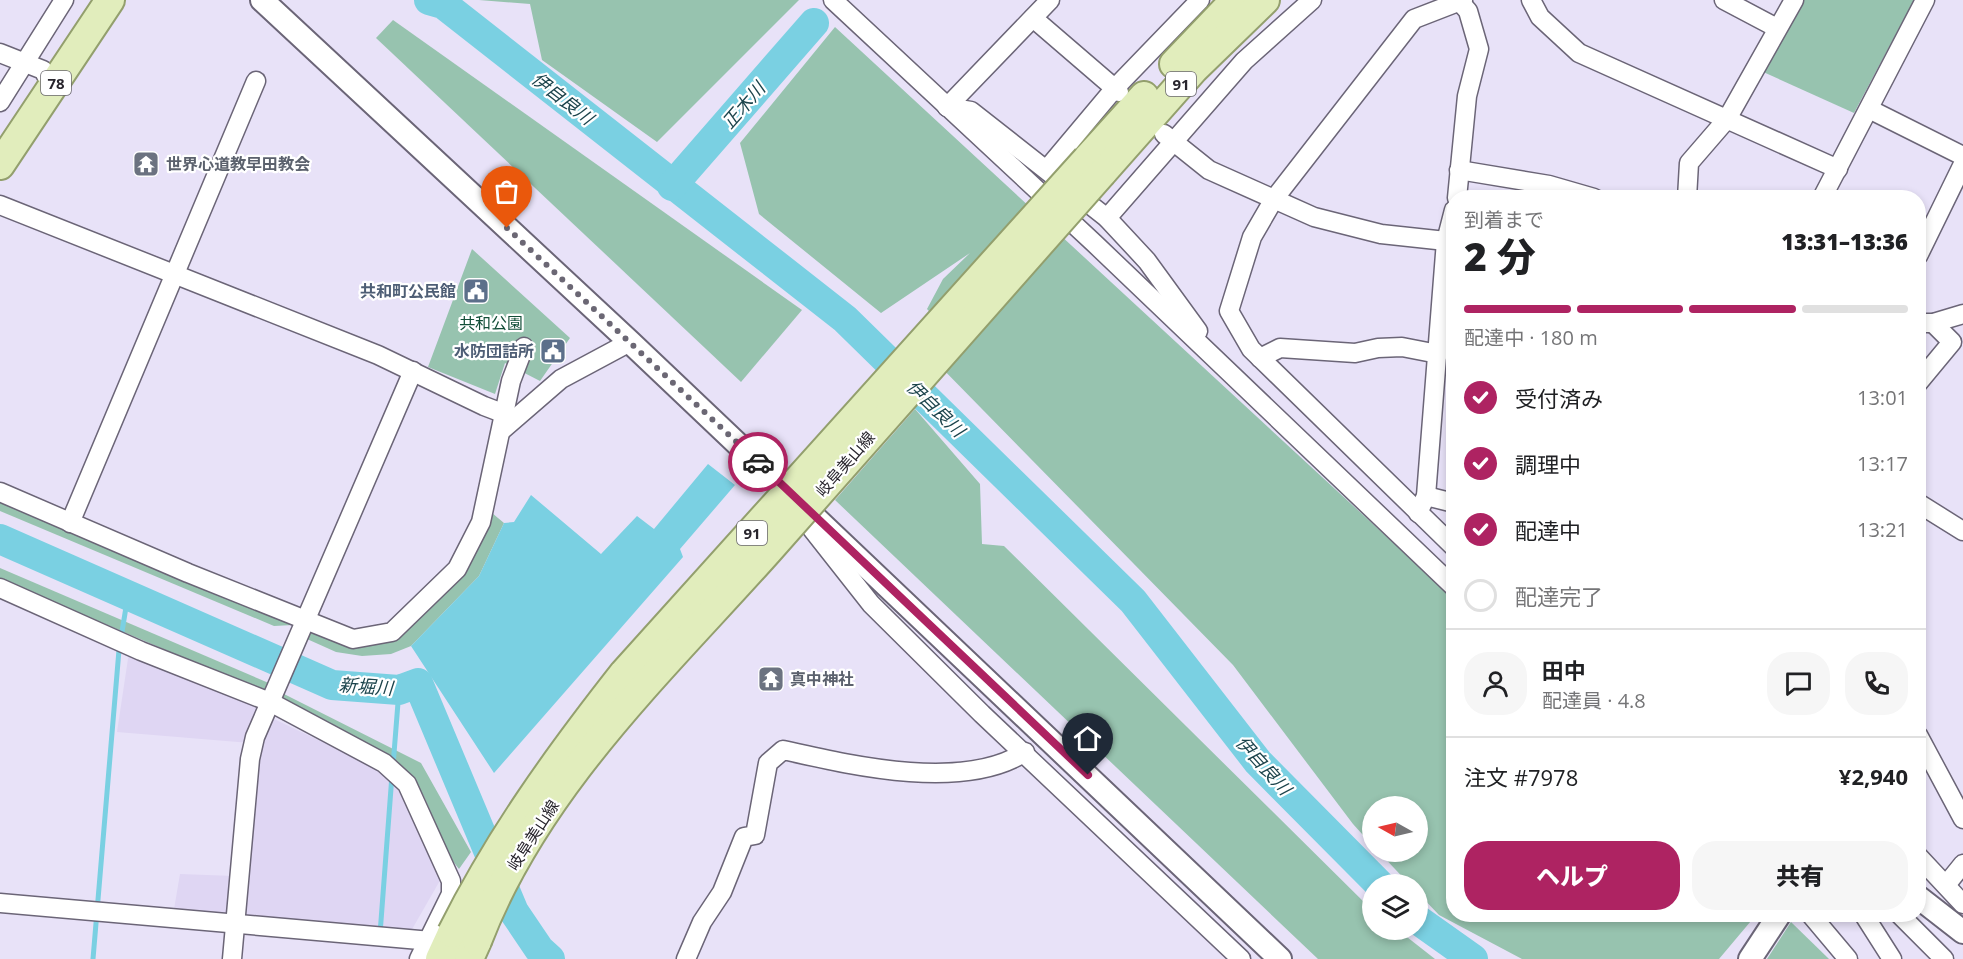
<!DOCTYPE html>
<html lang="ja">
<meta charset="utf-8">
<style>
body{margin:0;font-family:"Open Sans","Noto Sans JP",sans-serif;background:#f6f6f6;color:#202124;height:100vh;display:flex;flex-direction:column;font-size:22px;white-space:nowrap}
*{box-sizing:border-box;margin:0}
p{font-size:20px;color:#757577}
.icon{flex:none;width:33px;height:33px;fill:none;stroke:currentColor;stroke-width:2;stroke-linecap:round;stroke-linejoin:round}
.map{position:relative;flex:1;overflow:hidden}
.panel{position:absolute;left:1446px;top:190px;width:480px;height:732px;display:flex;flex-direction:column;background:#fff;border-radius:24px;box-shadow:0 3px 9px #0003}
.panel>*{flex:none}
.needle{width:39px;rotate:278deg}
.buttons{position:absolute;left:1362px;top:796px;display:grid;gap:12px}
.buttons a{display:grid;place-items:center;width:66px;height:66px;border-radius:50%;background:#fff;box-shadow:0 3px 9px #0003;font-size:30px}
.pin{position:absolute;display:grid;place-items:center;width:51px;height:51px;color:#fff;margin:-62px -26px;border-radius:50% 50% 50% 0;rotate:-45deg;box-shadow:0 0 6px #0007}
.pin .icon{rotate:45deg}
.courier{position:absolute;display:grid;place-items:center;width:60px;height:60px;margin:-30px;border:4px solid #ae2362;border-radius:50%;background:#fff;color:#222;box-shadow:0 2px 8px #0007}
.summary em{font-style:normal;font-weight:800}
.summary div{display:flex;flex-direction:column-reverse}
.summary{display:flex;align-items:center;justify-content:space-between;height:102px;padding:0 18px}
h1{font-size:39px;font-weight:800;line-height:45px}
.bar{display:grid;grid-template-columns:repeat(4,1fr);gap:9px 6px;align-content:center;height:72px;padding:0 18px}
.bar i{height:8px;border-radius:4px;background:#e0e0e0}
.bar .selected{background:#ae2362}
.bar p{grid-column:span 4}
.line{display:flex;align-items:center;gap:15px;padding:0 18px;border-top:2px solid #e0e0e0}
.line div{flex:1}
.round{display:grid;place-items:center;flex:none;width:63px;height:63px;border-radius:24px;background:#f6f6f6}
ol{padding:0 18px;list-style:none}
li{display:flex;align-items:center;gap:18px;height:66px}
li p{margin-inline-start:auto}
li .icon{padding:6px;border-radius:50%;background:#ae2362;color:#fff;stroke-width:4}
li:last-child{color:#757577}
li i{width:33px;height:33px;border:3px solid #e0e0e0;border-radius:50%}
.action{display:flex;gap:12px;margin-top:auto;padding:12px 18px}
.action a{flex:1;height:69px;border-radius:24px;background:#ae2362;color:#fff;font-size:24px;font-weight:800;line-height:69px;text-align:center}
.action a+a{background:#f6f6f6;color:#202124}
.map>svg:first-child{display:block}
</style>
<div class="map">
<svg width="1963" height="959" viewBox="0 0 1963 959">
<rect width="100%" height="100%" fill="#e8e2f8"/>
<polygon fill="#dfd6f3" points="129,652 253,703 274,719 381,770 401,793 442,877 411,931 173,915 180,874 234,876 255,756 263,744 117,732"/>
<g fill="#97c3af">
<polygon points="479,0 799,0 657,142 542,60 530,4"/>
<polygon points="1803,0 1914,0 1854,113 1761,71"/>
<polygon points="393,20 802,310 741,382 376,38"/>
<polygon points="835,27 1453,598 1454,915 1756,915 1719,959 1522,959 1439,915 1418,893 1418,885 1410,885 1379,852 1418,852 1418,807 1372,807 1372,845 1353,824 1233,665 934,360 957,341 927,309 943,279 970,253 881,313 759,214 740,143"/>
<polygon points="472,249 570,338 540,381 505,363 495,394 428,367"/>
<polygon points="915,409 980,484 982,544 1004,546 1372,910 1372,930 1398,930 1435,959 1318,959 835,500"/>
<polygon points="0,498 293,625 274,626 0,511"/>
<polygon points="492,513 504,523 479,576 411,646 391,654 362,656 336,652 307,639 312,631 374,644 480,534"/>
<polygon points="0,568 271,684 268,690 259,690 0,579"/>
<path d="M 282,693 L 421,763 L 471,852 L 459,869 C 433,838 433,794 402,766 L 280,700 Z"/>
<polygon points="1791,922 1829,959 1767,959"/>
</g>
<polygon fill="#7ad0e2" points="708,464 735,485 680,549 683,557 494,773 411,646 479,576 504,523 514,522 531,495 601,554 637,516 654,529"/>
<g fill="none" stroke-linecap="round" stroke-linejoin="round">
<g stroke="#7ad0e2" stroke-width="5">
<polyline points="393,766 399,690"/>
<polyline points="380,934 392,775"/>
<polyline points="93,959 119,650 128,595"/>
</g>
<g stroke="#7ad0e2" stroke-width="30">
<polyline points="429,0 443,4 845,319 1133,601 1258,762 1380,885"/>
<polyline points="672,186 814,23"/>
<polyline points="0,539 332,685 399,690 418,683 514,912 539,949 550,959"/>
<polyline points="1418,920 1473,959"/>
</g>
<defs>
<g id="minor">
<polyline points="833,0 1094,243 1454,587"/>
<polyline points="1531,0 1540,17 1579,53 1838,169"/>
<polyline points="1724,0 1777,28"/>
<polyline points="1033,18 1119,92"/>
<polyline points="0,53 43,70 53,88"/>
<polyline points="0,102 64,0"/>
<polyline points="947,107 971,111 1107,218 1147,261 1198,331"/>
<polyline points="947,107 1050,0"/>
<polyline points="1869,109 1963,156"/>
<polyline points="1164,134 1209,170 1314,217 1381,234 1446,241"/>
<polyline points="1047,169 1115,88 1200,0"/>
<polyline points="1459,170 1549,185 1594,198"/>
<polyline points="1457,198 1467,96 1479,49 1468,11 1458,0"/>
<polyline points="1687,198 1689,163 1727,119 1794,0"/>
<polyline points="1822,198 1925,0"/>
<polyline points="0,205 378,355 484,406 505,414"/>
<polyline points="1107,218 1244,61 1312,0"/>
<polyline points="1918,256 1963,164"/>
<polyline points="1918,323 1933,323 1963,314"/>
<polyline points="1260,358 1280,348 1355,353 1378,348 1402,347 1438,354"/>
<polyline points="1918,383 1952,342 1933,323"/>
<polyline points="502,430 561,379 630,342"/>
<polyline points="0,492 188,573 353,639 392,632 457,569 481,522 511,381 524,347"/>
<polyline points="1426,496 1454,503"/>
<polyline points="1918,503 1963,531"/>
<polyline points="1418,513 1426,496 1446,241 1454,210"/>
<polyline points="70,523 256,81"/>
<polyline points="808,524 871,604 982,714 1241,959"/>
<polyline points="1454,547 1251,349 1229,311 1252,237 1274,199 1414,19 1463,0"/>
<polyline points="0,588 141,651 270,702 384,763 407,784 451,881 451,894 419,959"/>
<polyline points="1918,735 1963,819"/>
<polyline points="1918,856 1963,904"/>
<polyline points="1946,885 1963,864"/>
<polyline points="0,903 431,941"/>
<polyline points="1811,915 1848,959"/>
<polyline points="1864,915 1892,959"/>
<polyline points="1900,915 1944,959"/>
<polyline points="232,959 250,759 255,737 413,371"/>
<path d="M 686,959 L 702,922 L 722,892 L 744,837 L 755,835 L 768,763 L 783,750 C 850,765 963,792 1025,752"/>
</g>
<g id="tertiary">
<polyline points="262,0 630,342 1280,959"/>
<polyline points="1918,897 1963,932"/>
<polyline points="1750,959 1779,915"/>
</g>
<g id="primary">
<polyline points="1174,64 1235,0"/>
<polyline points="1087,159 1144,96"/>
<polyline points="0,165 110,0"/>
<polyline points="1102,173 1194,69 1265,0"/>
<polyline points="440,959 452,933"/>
<polyline points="469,959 477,941"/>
</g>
</defs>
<use href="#minor" stroke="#6b6577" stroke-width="21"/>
<use href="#tertiary" stroke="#6b6577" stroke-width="26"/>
<use href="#primary" stroke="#939f6d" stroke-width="32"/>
<use href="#minor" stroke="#fff" stroke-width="18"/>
<use href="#tertiary" stroke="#fff" stroke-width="22"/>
<use href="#primary" stroke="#e1edbc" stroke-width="28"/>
<defs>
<g id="primary-bridge">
<path d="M 452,933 C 500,837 558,757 624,673 L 1087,159"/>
<path d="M 477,941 C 536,787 660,672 768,551 C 880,426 990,299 1102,173"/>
</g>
</defs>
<use href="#primary-bridge" stroke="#939f6d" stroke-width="32" stroke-linecap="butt"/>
<use href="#primary-bridge" stroke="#e1edbc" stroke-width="28"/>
</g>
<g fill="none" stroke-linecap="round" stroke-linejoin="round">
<polyline stroke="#6b6774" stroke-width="6" stroke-dasharray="0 10.8" points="507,228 758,462"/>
<polyline stroke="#ae2362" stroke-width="8" points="758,462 1088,775"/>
</g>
<defs>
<symbol id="temple-square" viewBox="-11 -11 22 22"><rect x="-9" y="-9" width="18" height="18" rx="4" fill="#6b7280" stroke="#fff"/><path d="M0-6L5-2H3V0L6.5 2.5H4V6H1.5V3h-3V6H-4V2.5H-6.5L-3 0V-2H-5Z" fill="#fff"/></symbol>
<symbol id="civic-square" viewBox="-11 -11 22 22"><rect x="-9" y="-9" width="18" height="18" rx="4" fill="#5c6f8a" stroke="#fff"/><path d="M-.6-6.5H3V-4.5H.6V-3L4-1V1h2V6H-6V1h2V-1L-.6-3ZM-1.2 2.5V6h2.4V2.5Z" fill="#fff"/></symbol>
</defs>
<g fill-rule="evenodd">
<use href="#temple-square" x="131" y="149" width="30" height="30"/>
<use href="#civic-square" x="461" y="276" width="30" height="30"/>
<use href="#civic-square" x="538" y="336" width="30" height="30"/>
<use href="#temple-square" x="756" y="664" width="30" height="30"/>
</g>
<g text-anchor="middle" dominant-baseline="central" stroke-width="4.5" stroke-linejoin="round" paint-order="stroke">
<g fill="#fff" stroke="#68666c" stroke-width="1.5">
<rect x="41" y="71" width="30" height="24" rx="4.5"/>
<rect x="1166" y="72" width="30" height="24" rx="4.5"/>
<rect x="737" y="521" width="30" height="24" rx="4.5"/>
</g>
<g font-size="15" font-weight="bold" fill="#28252d">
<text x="56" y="83">78</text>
<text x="1181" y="84">91</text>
<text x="752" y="533">91</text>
</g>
<g font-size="16" font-weight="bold" fill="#5b616d" stroke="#fff" text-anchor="start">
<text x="166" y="164">世界心道教早田教会</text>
<text x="790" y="679">真中神社</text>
</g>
<g font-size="16" font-weight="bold" fill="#4e5e75" stroke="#fff" text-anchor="end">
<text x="456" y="291">共和町公民館</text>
<text x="534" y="351">水防団詰所</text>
</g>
<g font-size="16" fill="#124e38" stroke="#fff">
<text x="491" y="323">共和公園</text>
</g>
<g font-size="16" fill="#28252d" stroke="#fff">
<text transform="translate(845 464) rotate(-49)">岐阜美山線</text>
<text transform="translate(533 835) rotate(-57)">岐阜美山線</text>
</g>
<g font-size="18" font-style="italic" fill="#1c444c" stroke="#fff">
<text transform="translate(563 98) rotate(38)">伊自良川</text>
<text transform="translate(743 105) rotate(-49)">正木川</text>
<text transform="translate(936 408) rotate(44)">伊自良川</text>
<text transform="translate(366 686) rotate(4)">新堀川</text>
<text transform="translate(1264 765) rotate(48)">伊自良川</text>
</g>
</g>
</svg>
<div class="buttons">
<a><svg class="needle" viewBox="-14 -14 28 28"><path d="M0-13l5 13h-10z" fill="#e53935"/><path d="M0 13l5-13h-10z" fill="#757577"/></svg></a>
<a><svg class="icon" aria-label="layers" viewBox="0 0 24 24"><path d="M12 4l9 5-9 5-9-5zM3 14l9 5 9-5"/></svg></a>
</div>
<div class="pin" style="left:507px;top:228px;background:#ea580c"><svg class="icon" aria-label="bag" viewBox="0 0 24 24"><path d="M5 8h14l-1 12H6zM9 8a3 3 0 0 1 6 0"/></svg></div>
<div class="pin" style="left:1088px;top:775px;background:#1f2937"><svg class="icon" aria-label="home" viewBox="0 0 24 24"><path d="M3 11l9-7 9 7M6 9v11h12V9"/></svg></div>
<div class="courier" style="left:758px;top:462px"><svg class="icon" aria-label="car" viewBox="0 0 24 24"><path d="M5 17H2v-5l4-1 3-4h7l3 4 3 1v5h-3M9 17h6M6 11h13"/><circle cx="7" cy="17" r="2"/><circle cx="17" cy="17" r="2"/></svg></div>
<section class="panel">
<div class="summary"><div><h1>2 分</h1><p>到着まで</p></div><em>13:31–13:36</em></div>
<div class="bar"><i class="selected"></i><i class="selected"></i><i class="selected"></i><i></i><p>配達中 · 180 m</p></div>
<ol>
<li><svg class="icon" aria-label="check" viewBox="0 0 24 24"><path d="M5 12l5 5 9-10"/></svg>受付済み<p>13:01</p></li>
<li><svg class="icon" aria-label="check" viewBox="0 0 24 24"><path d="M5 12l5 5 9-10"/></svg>調理中<p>13:17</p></li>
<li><svg class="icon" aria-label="check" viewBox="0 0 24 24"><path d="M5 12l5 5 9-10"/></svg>配達中<p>13:21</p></li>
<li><i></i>配達完了</li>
</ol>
<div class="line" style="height:108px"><a class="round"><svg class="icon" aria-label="person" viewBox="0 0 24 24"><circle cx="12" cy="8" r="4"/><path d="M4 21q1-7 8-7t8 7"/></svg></a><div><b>田中</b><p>配達員 · 4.8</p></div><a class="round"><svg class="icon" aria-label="chat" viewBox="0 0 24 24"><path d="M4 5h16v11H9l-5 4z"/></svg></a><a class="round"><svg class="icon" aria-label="phone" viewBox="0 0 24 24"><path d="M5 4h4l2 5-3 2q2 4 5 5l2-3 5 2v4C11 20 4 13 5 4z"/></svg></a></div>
<div class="line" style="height:78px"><div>注文 #7978</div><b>¥2,940</b></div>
<div class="action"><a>ヘルプ</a><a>共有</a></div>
</section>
</div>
